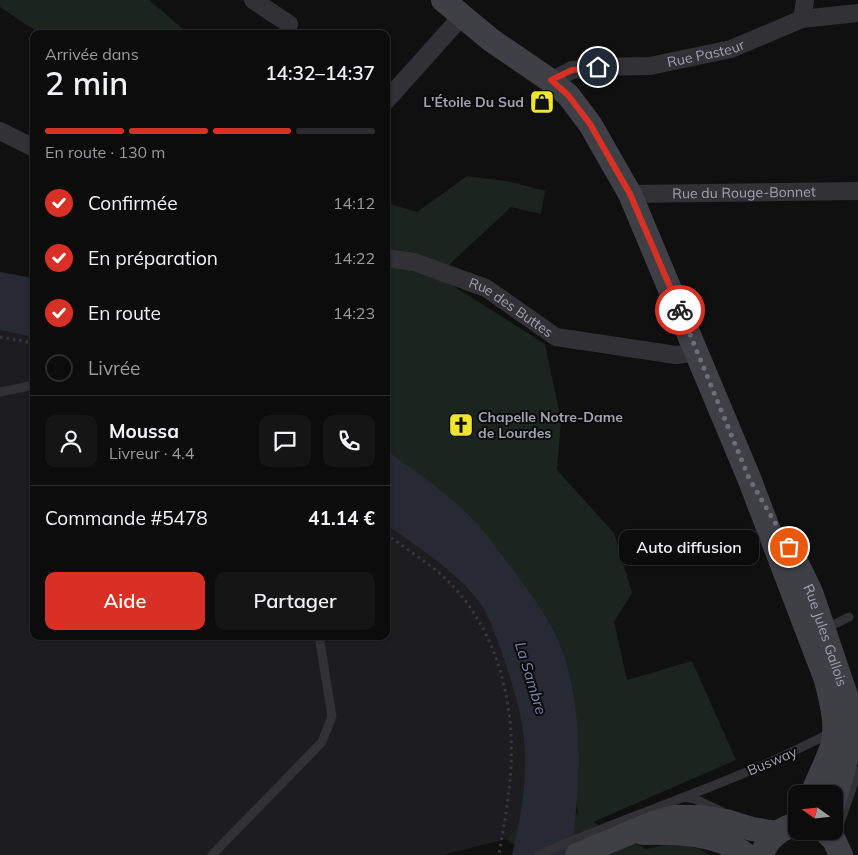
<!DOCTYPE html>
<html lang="fr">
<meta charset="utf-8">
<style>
body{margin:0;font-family:Mulish,sans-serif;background:#151516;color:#f1f3f6;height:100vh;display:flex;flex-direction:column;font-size:19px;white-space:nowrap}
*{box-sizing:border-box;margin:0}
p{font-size:16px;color:#9a9b9d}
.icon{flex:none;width:28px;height:28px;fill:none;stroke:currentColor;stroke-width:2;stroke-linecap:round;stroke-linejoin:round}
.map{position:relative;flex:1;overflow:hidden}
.panel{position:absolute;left:30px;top:30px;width:360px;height:610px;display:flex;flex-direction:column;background:#0c0c0d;border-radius:10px;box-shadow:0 1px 4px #0004,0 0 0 1px #2c2c2e}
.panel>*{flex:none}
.needle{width:32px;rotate:285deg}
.tools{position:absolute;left:788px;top:785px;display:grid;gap:10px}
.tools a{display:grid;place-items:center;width:55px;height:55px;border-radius:10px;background:#0c0c0d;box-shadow:0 1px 4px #0004,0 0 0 1px #2c2c2e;font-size:25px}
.pin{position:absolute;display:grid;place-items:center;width:42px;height:42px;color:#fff;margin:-21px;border:2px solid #fff;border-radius:50%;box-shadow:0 1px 5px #0007}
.courier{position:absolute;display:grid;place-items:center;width:50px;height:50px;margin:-25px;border:4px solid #d93025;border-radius:50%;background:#fff;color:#222;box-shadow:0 1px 6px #0007}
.bubble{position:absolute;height:35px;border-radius:10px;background:#0c0c0d;box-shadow:0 1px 4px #0004,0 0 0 1px #2c2c2e;font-size:16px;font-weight:600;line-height:35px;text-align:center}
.headline em{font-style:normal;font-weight:600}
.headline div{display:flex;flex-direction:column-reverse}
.headline{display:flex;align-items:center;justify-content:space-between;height:85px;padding:0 15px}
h1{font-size:32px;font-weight:600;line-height:38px}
.bar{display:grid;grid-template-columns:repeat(4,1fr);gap:8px 5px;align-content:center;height:60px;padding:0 15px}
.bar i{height:6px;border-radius:4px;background:#2c2c2e}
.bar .current{background:#d93025}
.bar p{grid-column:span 4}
.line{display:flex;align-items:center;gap:12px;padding:0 15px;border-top:1px solid #2c2c2e}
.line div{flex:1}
.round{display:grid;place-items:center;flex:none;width:52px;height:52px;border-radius:10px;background:#151516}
ol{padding:0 15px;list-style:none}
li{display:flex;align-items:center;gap:15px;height:55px}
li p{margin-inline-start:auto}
li .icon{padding:5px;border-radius:50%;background:#d93025;color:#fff;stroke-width:4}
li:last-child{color:#9a9b9d}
li i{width:28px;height:28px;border:2px solid #2c2c2e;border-radius:50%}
.cta{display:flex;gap:10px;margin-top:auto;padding:10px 15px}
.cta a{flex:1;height:58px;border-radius:10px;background:#d93025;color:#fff;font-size:20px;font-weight:600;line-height:58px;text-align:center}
.cta a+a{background:#151516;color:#f1f3f6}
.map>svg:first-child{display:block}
</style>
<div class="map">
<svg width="858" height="855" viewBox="0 0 858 855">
<rect width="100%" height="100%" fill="#101011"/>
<polygon fill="#1d1c1e" points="0,309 34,315 34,636 386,636 386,497 523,643 544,797 506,839 443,855 0,855"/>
<g fill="#1c241f">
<polygon points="0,0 149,0 189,34 40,34 0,7"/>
<polygon points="467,176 511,182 545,191 541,214 511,207 450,264 447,282 545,344 561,420 557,470 614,533 632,593 614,622 627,680 692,661 736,760 593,822 646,849 674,843 699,849 709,855 529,855 506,839 544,797 578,814 559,665 386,464 386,203 417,212"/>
</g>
<g fill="#272a34">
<polygon points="0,272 34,278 34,337 0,330"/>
<path d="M 386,450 C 417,473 451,495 477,524 C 489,537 499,552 510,566 C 531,594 553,622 564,656 C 584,720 581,790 570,855 L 512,855 C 520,822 526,788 525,753 C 524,719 512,682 501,650 C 494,632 489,614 477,599 C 452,568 417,547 386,524 Z"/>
</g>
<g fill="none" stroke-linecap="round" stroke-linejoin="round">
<g stroke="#37373d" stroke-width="3" stroke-dasharray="2.5 4" stroke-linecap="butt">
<polyline points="0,337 34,343"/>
<path d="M 386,534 C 406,549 429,563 447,580 C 499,631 517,709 510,780 C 508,805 503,830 499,855"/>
</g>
<g stroke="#323136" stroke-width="9">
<polyline points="0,392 34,385"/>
<polyline points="825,629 849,617"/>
<polyline points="684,797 695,799 723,812"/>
<polyline points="835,837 858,771"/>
<polyline points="212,855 322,742 332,716 319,636"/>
<path d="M 538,855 C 635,813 737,782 830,733"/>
</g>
<g stroke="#323136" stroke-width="18">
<polyline points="253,0 289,24"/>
<polyline points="802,19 805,0"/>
<path id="s1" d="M 551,81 L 572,70 L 598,67 L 650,66 L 731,49 L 802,19 L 858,13"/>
<polyline points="386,101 462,16"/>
<polyline points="0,131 34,148"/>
<path id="s2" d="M 630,194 L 858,191"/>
<path id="s3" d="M 386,258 L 414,262 L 486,288 L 556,337 L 676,355 L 697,352"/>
</g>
<g stroke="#3f3f46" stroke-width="24">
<path d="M 443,0 L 491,40 L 551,81 L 568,95 L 590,124 L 630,194 L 749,478 L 826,680 C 831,701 838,724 832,746 C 827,762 818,778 812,794"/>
<path id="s4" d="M 792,553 L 811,592 L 850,707 C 856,744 842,768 834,803"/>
<polyline points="825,831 834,840 841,855"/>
<path d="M 643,833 C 676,832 718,833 746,855"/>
<polyline points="577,855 653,823 674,817 701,817 726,821 752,829 777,833"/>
<path d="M 762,855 C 767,838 780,829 796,824"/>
</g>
</g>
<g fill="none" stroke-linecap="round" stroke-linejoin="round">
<polyline stroke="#6e6e7a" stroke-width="5" stroke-dasharray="0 9" points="680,310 749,478 789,547"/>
<polyline stroke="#d93025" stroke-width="6" points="598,67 572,70 551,80 568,95 590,124 630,194 680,310"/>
</g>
<defs>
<symbol id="shop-square" viewBox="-11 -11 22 22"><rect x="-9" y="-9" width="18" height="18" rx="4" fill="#eee62b" stroke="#0b0b0c"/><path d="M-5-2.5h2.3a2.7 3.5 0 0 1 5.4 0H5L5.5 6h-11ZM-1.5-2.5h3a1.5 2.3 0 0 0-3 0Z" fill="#111"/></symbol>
<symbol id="church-square" viewBox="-11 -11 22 22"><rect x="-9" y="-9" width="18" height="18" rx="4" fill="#eee62b" stroke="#0b0b0c"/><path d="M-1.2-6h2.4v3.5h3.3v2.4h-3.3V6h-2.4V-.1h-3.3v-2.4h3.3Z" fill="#111"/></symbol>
</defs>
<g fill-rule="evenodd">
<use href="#shop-square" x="528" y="88" width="28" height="28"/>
<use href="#church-square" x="447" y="411" width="28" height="28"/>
</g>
<g text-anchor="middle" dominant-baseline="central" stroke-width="4" stroke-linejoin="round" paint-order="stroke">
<g font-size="14" fill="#a1a1b2" stroke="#0b0b0c">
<text stroke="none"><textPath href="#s1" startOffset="159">Rue Pasteur</textPath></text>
<text stroke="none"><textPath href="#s2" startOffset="114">Rue du Rouge-Bonnet</textPath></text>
<text stroke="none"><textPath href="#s3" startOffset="136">Rue des Buttes</textPath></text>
<text stroke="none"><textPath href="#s4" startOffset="89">Rue Jules Gallois</textPath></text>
<text transform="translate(772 761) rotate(-23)">Busway</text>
</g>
<g font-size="14" font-weight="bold" fill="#a1a1b2" stroke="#0b0b0c" text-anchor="end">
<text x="524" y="102">L'Étoile Du Sud</text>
<text x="478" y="417" text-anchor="start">Chapelle Notre-Dame<tspan x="478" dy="16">de Lourdes</tspan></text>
</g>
<g font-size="15" font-style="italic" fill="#7884ad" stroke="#0b0b0c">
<text transform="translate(531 678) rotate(73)">La Sambre</text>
</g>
</g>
</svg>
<div class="tools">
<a><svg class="needle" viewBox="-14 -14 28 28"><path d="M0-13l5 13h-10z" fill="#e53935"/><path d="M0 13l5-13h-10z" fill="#9a9b9d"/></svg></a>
</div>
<div class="pin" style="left:789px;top:547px;background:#ea580c"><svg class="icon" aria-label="bag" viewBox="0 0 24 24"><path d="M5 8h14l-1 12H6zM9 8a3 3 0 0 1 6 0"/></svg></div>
<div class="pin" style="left:598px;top:67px;background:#1f2937"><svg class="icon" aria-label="home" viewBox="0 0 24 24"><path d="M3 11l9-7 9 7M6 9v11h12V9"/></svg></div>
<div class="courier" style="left:680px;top:310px"><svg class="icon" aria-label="bike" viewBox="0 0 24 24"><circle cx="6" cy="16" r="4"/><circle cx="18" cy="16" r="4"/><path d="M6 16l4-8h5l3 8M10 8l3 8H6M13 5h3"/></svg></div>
<div class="bubble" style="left:619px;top:530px;width:140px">Auto diffusion</div>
<section class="panel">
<div class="headline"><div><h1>2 min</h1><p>Arrivée dans</p></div><em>14:32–14:37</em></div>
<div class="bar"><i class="current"></i><i class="current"></i><i class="current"></i><i></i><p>En route · 130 m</p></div>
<ol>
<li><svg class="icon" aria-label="check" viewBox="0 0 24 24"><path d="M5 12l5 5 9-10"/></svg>Confirmée<p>14:12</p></li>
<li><svg class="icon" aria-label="check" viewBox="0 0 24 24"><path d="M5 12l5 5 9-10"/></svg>En préparation<p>14:22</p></li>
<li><svg class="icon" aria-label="check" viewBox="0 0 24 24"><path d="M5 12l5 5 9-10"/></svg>En route<p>14:23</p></li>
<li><i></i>Livrée</li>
</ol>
<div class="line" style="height:90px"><a class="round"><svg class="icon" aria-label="person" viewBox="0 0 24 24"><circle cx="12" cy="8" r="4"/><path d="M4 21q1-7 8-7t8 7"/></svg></a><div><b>Moussa</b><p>Livreur · 4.4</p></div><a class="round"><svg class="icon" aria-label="chat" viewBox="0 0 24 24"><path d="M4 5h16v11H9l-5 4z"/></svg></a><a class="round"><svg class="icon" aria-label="phone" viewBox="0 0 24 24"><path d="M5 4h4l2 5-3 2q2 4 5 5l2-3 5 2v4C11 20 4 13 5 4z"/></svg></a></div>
<div class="line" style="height:65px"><div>Commande #5478</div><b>41.14 €</b></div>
<div class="cta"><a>Aide</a><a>Partager</a></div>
</section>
</div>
